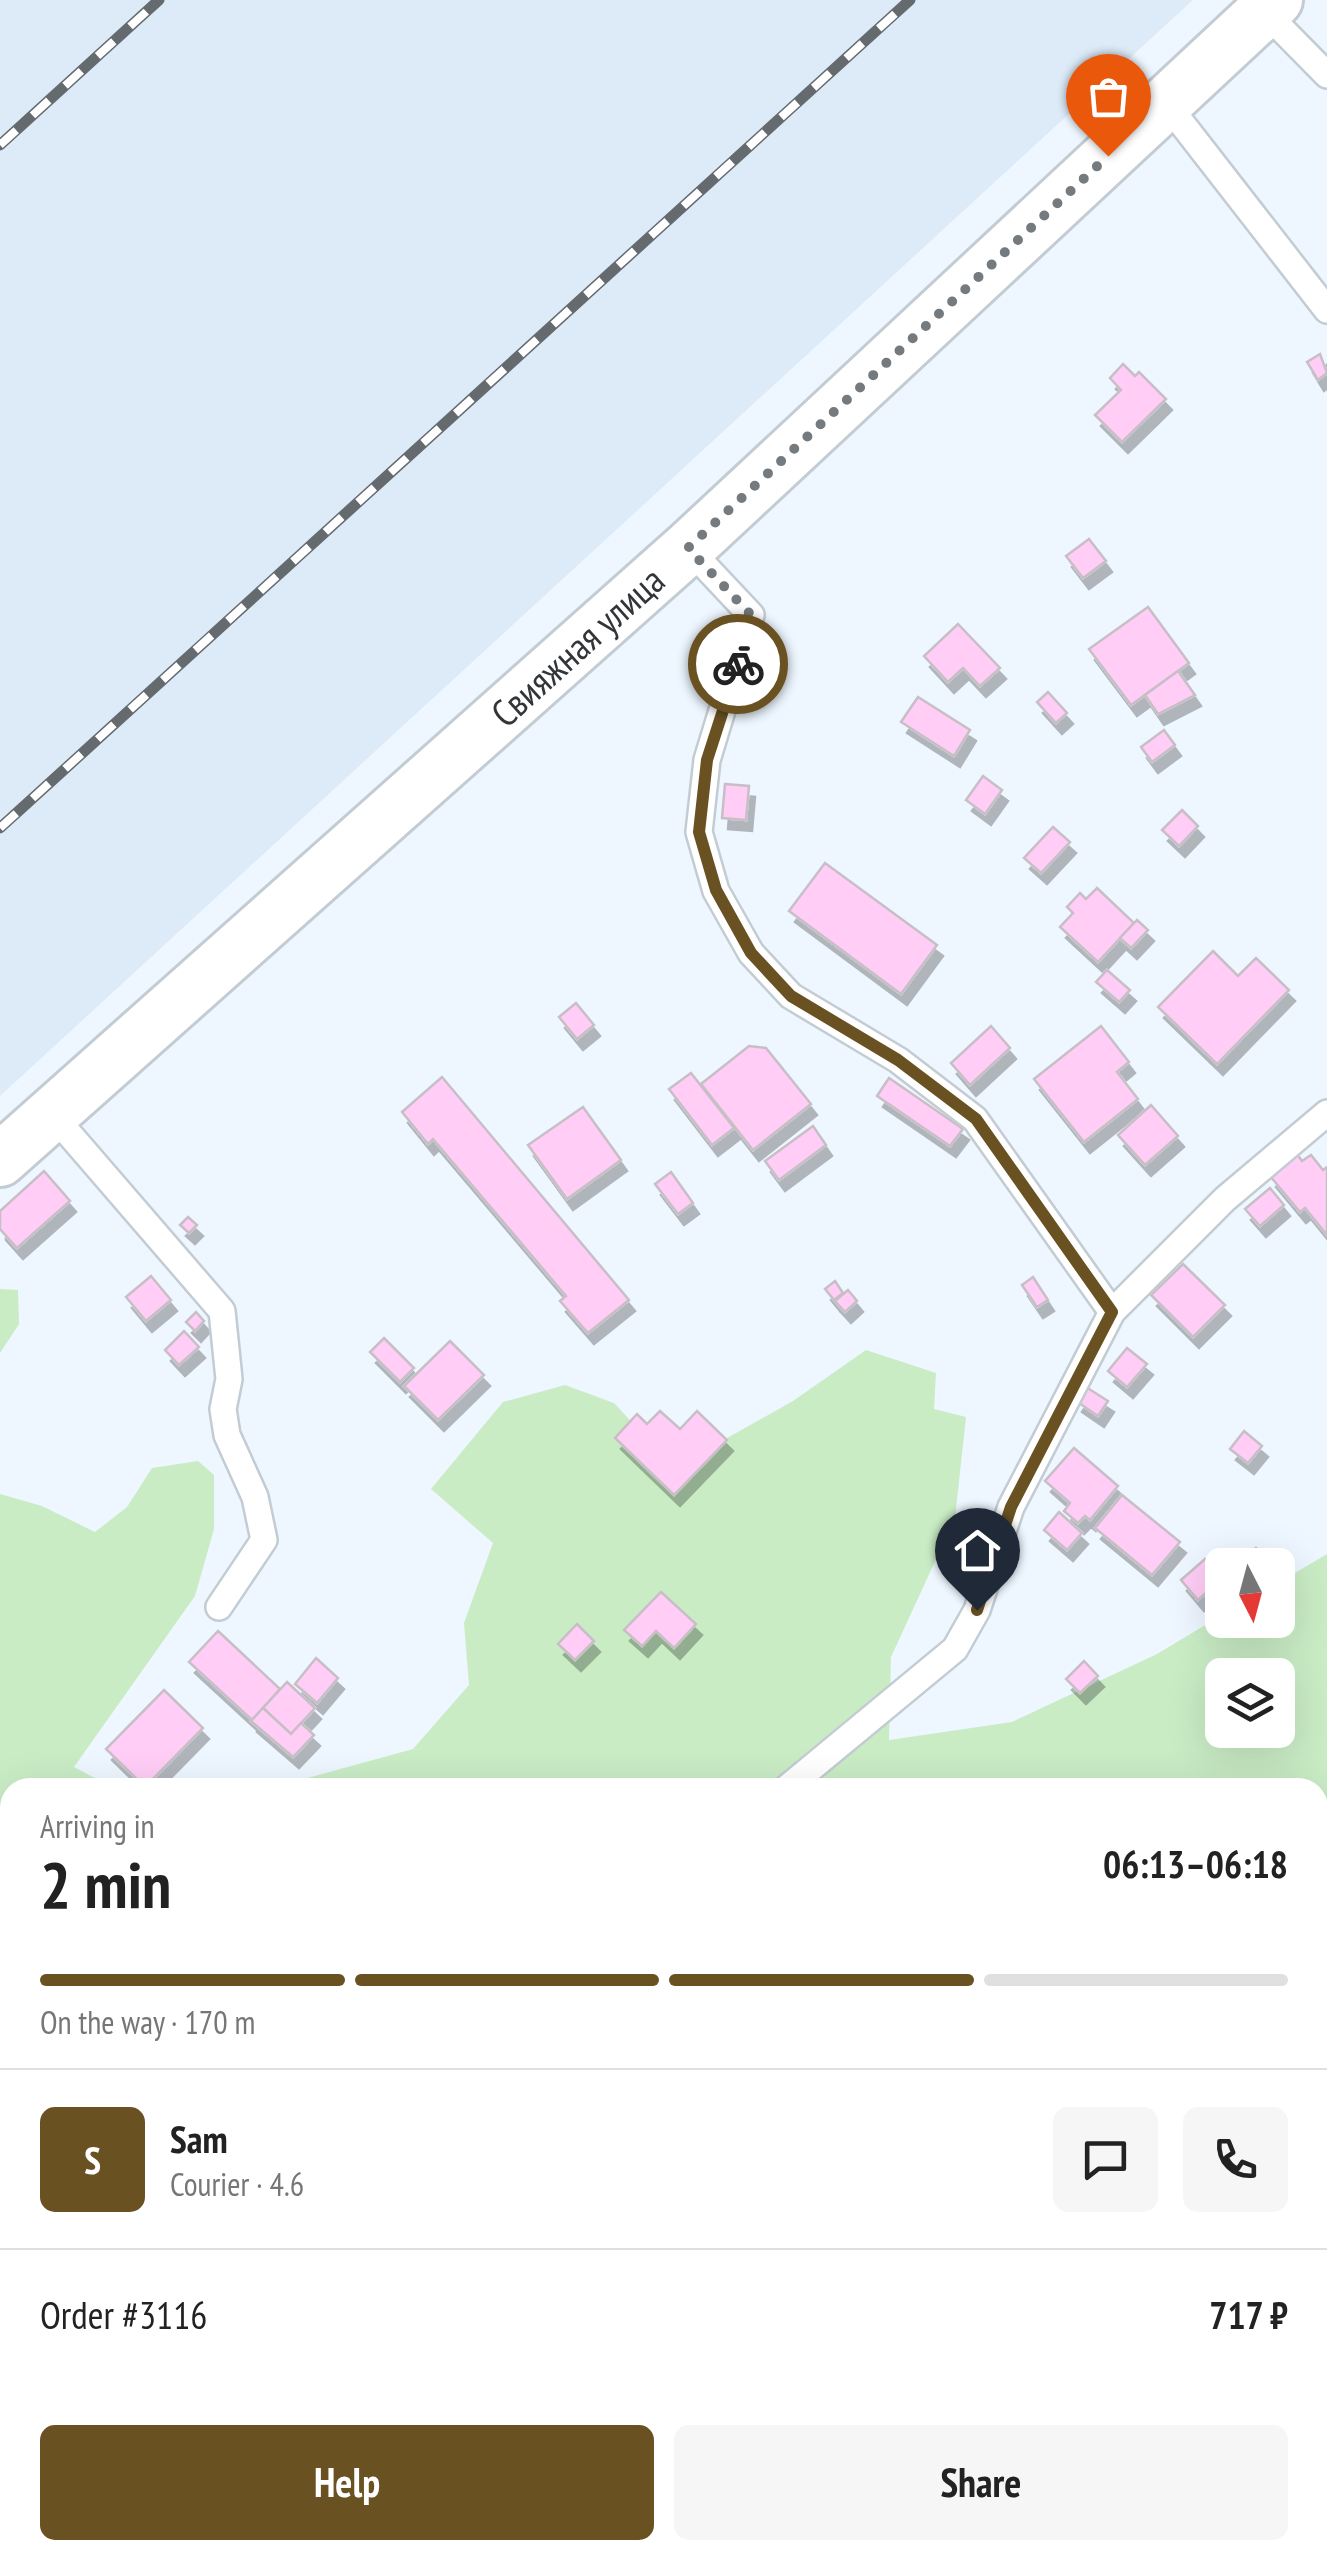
<!DOCTYPE html>
<meta charset="utf-8">
<style>
body{margin:0;font-family:"PT Sans Narrow",sans-serif;background:#f6f6f6;color:#222;height:100vh;display:flex;flex-direction:column;font-size:38px;white-space:nowrap}
*{box-sizing:border-box;margin:0}
p{font-size:32px;color:#767676}
.icon{flex:none;width:55px;height:55px;fill:none;stroke:currentColor;stroke-width:2;stroke-linecap:round;stroke-linejoin:round}
.map{position:relative;flex:1;overflow:hidden}
.panel{position:absolute;left:0px;top:1778px;width:1328px;height:782px;display:flex;flex-direction:column;background:#fff;border-radius:30px 30px 0 0;box-shadow:0 10px 40px #0002}
.panel>*{flex:none}
.needle{width:65px;rotate:174deg}
.buttons{position:absolute;left:1205px;top:1548px;display:grid;gap:20px}
.buttons a{display:grid;place-items:center;width:90px;height:90px;border-radius:15px;background:#fff;box-shadow:0 10px 40px #0002;font-size:50px}
.pin{position:absolute;display:grid;place-items:center;width:85px;height:85px;color:#fff;margin:-102px -42px;border-radius:50% 50% 50% 0;rotate:-45deg;box-shadow:0 0 10px #0007}
.pin .icon{rotate:45deg}
.courier{position:absolute;display:grid;place-items:center;width:100px;height:100px;margin:-50px;border:8px solid #6a5122;border-radius:50%;background:#fff;color:#222;box-shadow:0 2px 12px #0007}
.overview em{font-style:normal;font-weight:600}
.overview div{display:flex;flex-direction:column-reverse}
.overview{display:flex;align-items:center;justify-content:space-between;height:170px;padding:0 40px}
h1{font-size:65px;font-weight:600;line-height:75px}
.bar{display:grid;grid-template-columns:repeat(4,1fr);gap:15px 10px;align-content:center;height:120px;padding:0 40px}
.bar i{height:12px;border-radius:8px;background:#e0e0e0}
.bar .on{background:#6a5122}
.bar p{grid-column:span 4}
.line{display:flex;align-items:center;gap:25px;padding:0 40px;border-top:2px solid #e0e0e0}
.line div{flex:1}
.round{display:grid;place-items:center;flex:none;width:105px;height:105px;border-radius:15px;background:#f6f6f6}
.primary-button{display:flex;gap:20px;margin-top:auto;padding:20px 40px}
.primary-button a{flex:1;height:115px;border-radius:15px;background:#6a5122;color:#fff;font-size:40px;font-weight:600;line-height:115px;text-align:center}
.primary-button a+a{background:#f6f6f6;color:#222}
.map>svg:first-child{display:block}
</style>
<div class="map">
<svg width="1327" height="2558" viewBox="0 0 1327 2558">
<defs>
<filter id="shadow"><feDropShadow dx="6" dy="11" stdDeviation="0" flood-color="#0004"/></filter>
</defs>
<rect width="100%" height="100%" fill="#eef7ff"/>
<polygon fill="#ddebf8" points="0,0 1193,0 0,1096"/>
<g fill="#c9ecc5" fill-rule="evenodd">
<polygon points="0,1289 18,1290 19,1324 0,1353"/>
<path d="M 866,1350 L 936,1373 L 934,1409 L 966,1417 L 955,1518 L 891,1657 L 889,1740 L 1012,1722 L 1157,1654 L 1222,1615 L 1222,1620 L 1278,1620 L 1278,1583 L 1327,1554 L 1327,2558 L 0,2558 L 0,1494 L 42,1506 L 95,1532 L 127,1507 L 152,1468 L 198,1461 L 214,1475 L 214,1529 L 195,1596 L 74,1767 L 112,1787 L 10,1788 L 10,2550 L 1318,2550 L 1318,1788 L 275,1787 L 413,1749 L 469,1685 L 464,1623 L 493,1543 L 431,1489 L 503,1402 L 565,1385 L 614,1403 L 674,1468 L 793,1401 ZM 1222,1675 L 1278,1675 L 1278,1730 L 1222,1730 Z"/>
</g>
<g fill="#ffcdf6" stroke="#c8bfc6" stroke-width="2.5" filter="url(#shadow)">
<polygon points="1320,354 1327,373 1318,380 1307,362"/>
<polygon points="1123,364 1135,376 1139,372 1166,399 1122,442 1095,415 1121,390 1110,378"/>
<polygon points="1089,539 1106,561 1083,578 1066,556"/>
<polygon points="1148,607 1189,663 1131,705 1089,649"/>
<polygon points="958,624 1000,668 980,686 963,668 948,682 924,656"/>
<polygon points="1178,671 1195,695 1158,714 1145,695"/>
<polygon points="1048,692 1067,713 1056,723 1037,702"/>
<polygon points="918,697 970,730 954,756 901,722"/>
<polygon points="1164,730 1175,745 1152,762 1141,747"/>
<polygon points="983,776 1002,790 985,814 966,800"/>
<polygon points="725,784 749,786 746,820 722,818"/>
<polygon points="1182,810 1198,826 1179,846 1162,830"/>
<polygon points="1053,827 1070,842 1041,873 1024,858"/>
<polygon points="825,863 937,945 901,994 789,911"/>
<polygon points="1097,888 1134,923 1098,962 1060,927 1073,913 1067,907 1080,893 1086,899"/>
<polygon points="1137,920 1148,930 1131,948 1120,938"/>
<polygon points="1213,951 1238,976 1256,958 1289,990 1217,1064 1158,1007"/>
<polygon points="1107,970 1130,990 1119,1002 1096,982"/>
<polygon points="576,1003 594,1025 577,1039 559,1017"/>
<polygon points="991,1026 1010,1048 970,1085 951,1063"/>
<polygon points="1101,1026 1129,1062 1117,1072 1138,1099 1084,1142 1034,1079"/>
<polygon points="749,1046 766,1048 811,1104 753,1150 701,1084"/>
<polygon points="691,1073 734,1128 712,1145 669,1089"/>
<polygon points="442,1077 629,1300 588,1333 560,1301 566,1296 433,1139 428,1144 402,1112"/>
<polygon points="889,1078 963,1129 950,1146 877,1096"/>
<polygon points="1151,1105 1178,1136 1145,1165 1118,1135"/>
<polygon points="583,1107 621,1160 567,1199 528,1145"/>
<polygon points="813,1126 826,1145 779,1180 765,1161"/>
<polygon points="1297,1154 1302,1161 1311,1155 1323,1170 1327,1167 1327,1235 1305,1208 1300,1212 1270,1176"/>
<polygon points="44,1171 70,1201 17,1248 0,1229 0,1211"/>
<polygon points="671,1172 693,1203 678,1214 655,1184"/>
<polygon points="1270,1188 1284,1205 1260,1226 1245,1209"/>
<polygon points="188,1217 197,1225 189,1233 180,1225"/>
<polygon points="1183,1264 1225,1305 1193,1337 1151,1295"/>
<polygon points="151,1276 171,1300 146,1321 126,1297"/>
<polygon points="1033,1277 1048,1300 1037,1307 1022,1285"/>
<polygon points="835,1281 843,1293 834,1300 825,1289"/>
<polygon points="848,1290 857,1301 845,1312 835,1301"/>
<polygon points="196,1312 204,1321 195,1331 186,1322"/>
<polygon points="184,1331 199,1347 179,1365 165,1350"/>
<polygon points="384,1338 414,1368 400,1382 370,1352"/>
<polygon points="450,1341 484,1375 438,1420 404,1386"/>
<polygon points="1127,1348 1147,1364 1127,1387 1108,1371"/>
<polygon points="1086,1387 1108,1401 1098,1416 1076,1401"/>
<polygon points="660,1411 680,1429 697,1411 727,1440 674,1495 615,1438 637,1414 647,1424"/>
<polygon points="1244,1431 1262,1446 1248,1463 1230,1449"/>
<polygon points="1074,1448 1118,1486 1090,1520 1085,1516 1078,1523 1064,1511 1070,1503 1045,1481"/>
<polygon points="1122,1495 1180,1542 1152,1575 1095,1528"/>
<polygon points="1059,1512 1082,1533 1067,1550 1044,1530"/>
<polygon points="1256,1548 1272,1565 1238,1565"/>
<polygon points="1205,1559 1222,1579 1198,1600 1181,1580"/>
<polygon points="661,1592 696,1624 674,1648 656,1631 642,1646 624,1630"/>
<polygon points="577,1624 594,1641 575,1660 558,1644"/>
<polygon points="218,1631 280,1689 252,1720 189,1662"/>
<polygon points="316,1658 338,1678 317,1703 295,1684"/>
<polygon points="1084,1661 1098,1676 1080,1693 1066,1679"/>
<polygon points="287,1682 315,1708 291,1734 263,1708"/>
<polygon points="164,1690 203,1728 145,1787 106,1749"/>
<polygon points="263,1708 291,1734 301,1723 314,1735 293,1757 251,1721"/>
</g>
<g fill="none" stroke-linecap="round" stroke-linejoin="round">
<defs>
<g id="service">
<polyline points="1264,11 1327,75"/>
<polyline points="1166,103 1327,310"/>
<polyline points="688,548 751,615 707,760 699,832 716,891 751,953 791,996 898,1060 975,1119 1112,1312"/>
<polyline points="52,1114 222,1311 229,1379 223,1409 227,1435 255,1497 264,1540 219,1607"/>
<polyline points="787,1788 955,1649 977,1610 1011,1507 1112,1312 1225,1199 1327,1113"/>
</g>
<polyline id="minor" points="0,1160 688,548 1276,0"/>
</defs>
<use href="#service" stroke="#c3ccd3" stroke-width="30"/>
<use href="#minor" stroke="#c3ccd3" stroke-width="58"/>
<use href="#service" stroke="#fff" stroke-width="25"/>
<use href="#minor" stroke="#fff" stroke-width="52"/>
<defs>
<g id="rail">
<polyline points="0,145 159,0"/>
<polyline points="0,828 910,0"/>
</g>
</defs>
<use href="#rail" stroke="#656a6e" stroke-width="11"/>
<use href="#rail" stroke="#fff" stroke-width="8" stroke-dasharray="22" stroke-linecap="butt"/>
</g>
<g fill="none" stroke-linecap="round" stroke-linejoin="round">
<polyline stroke="#747a7e" stroke-width="10" stroke-dasharray="0 18" points="738,664 751,615 688,548 1108,156"/>
<polyline stroke="#6a5122" stroke-width="12" points="738,664 707,760 699,832 716,890 751,953 791,996 898,1060 976,1119 1112,1312 1011,1507 977,1610"/>
</g>
<g text-anchor="middle" dominant-baseline="central" stroke-width="8" stroke-linejoin="round" paint-order="stroke">
<g font-size="38" fill="#333639" stroke="#fff">
<text transform="translate(577 646) rotate(-42)">Свияжная улица</text>
</g>
</g>
</svg>
<div class="buttons">
<a><svg class="needle" viewBox="-14 -14 28 28"><path d="M0-13l5 13h-10z" fill="#e53935"/><path d="M0 13l5-13h-10z" fill="#767676"/></svg></a>
<a><svg class="icon" aria-label="layers" viewBox="0 0 24 24"><path d="M12 4l9 5-9 5-9-5zM3 14l9 5 9-5"/></svg></a>
</div>
<div class="pin" style="left:1108px;top:156px;background:#ea580c"><svg class="icon" aria-label="bag" viewBox="0 0 24 24"><path d="M5 8h14l-1 12H6zM9 8a3 3 0 0 1 6 0"/></svg></div>
<div class="pin" style="left:977px;top:1610px;background:#1f2937"><svg class="icon" aria-label="home" viewBox="0 0 24 24"><path d="M3 11l9-7 9 7M6 9v11h12V9"/></svg></div>
<div class="courier" style="left:738px;top:664px"><svg class="icon" aria-label="bike" viewBox="0 0 24 24"><circle cx="6" cy="16" r="4"/><circle cx="18" cy="16" r="4"/><path d="M6 16l4-8h5l3 8M10 8l3 8H6M13 5h3"/></svg></div>
<section class="panel">
<div class="overview"><div><h1>2 min</h1><p>Arriving in</p></div><em>06:13–06:18</em></div>
<div class="bar"><i class="on"></i><i class="on"></i><i class="on"></i><i></i><p>On the way · 170 m</p></div>
<div class="line" style="height:180px"><b class="round" style="background:#6a5122;color:#fff">S</b><div><b>Sam</b><p>Courier · 4.6</p></div><a class="round"><svg class="icon" aria-label="chat" viewBox="0 0 24 24"><path d="M4 5h16v11H9l-5 4z"/></svg></a><a class="round"><svg class="icon" aria-label="phone" viewBox="0 0 24 24"><path d="M5 4h4l2 5-3 2q2 4 5 5l2-3 5 2v4C11 20 4 13 5 4z"/></svg></a></div>
<div class="line" style="height:130px"><div>Order #3116</div><b>717 ₽</b></div>
<div class="primary-button"><a>Help</a><a>Share</a></div>
</section>
</div>
